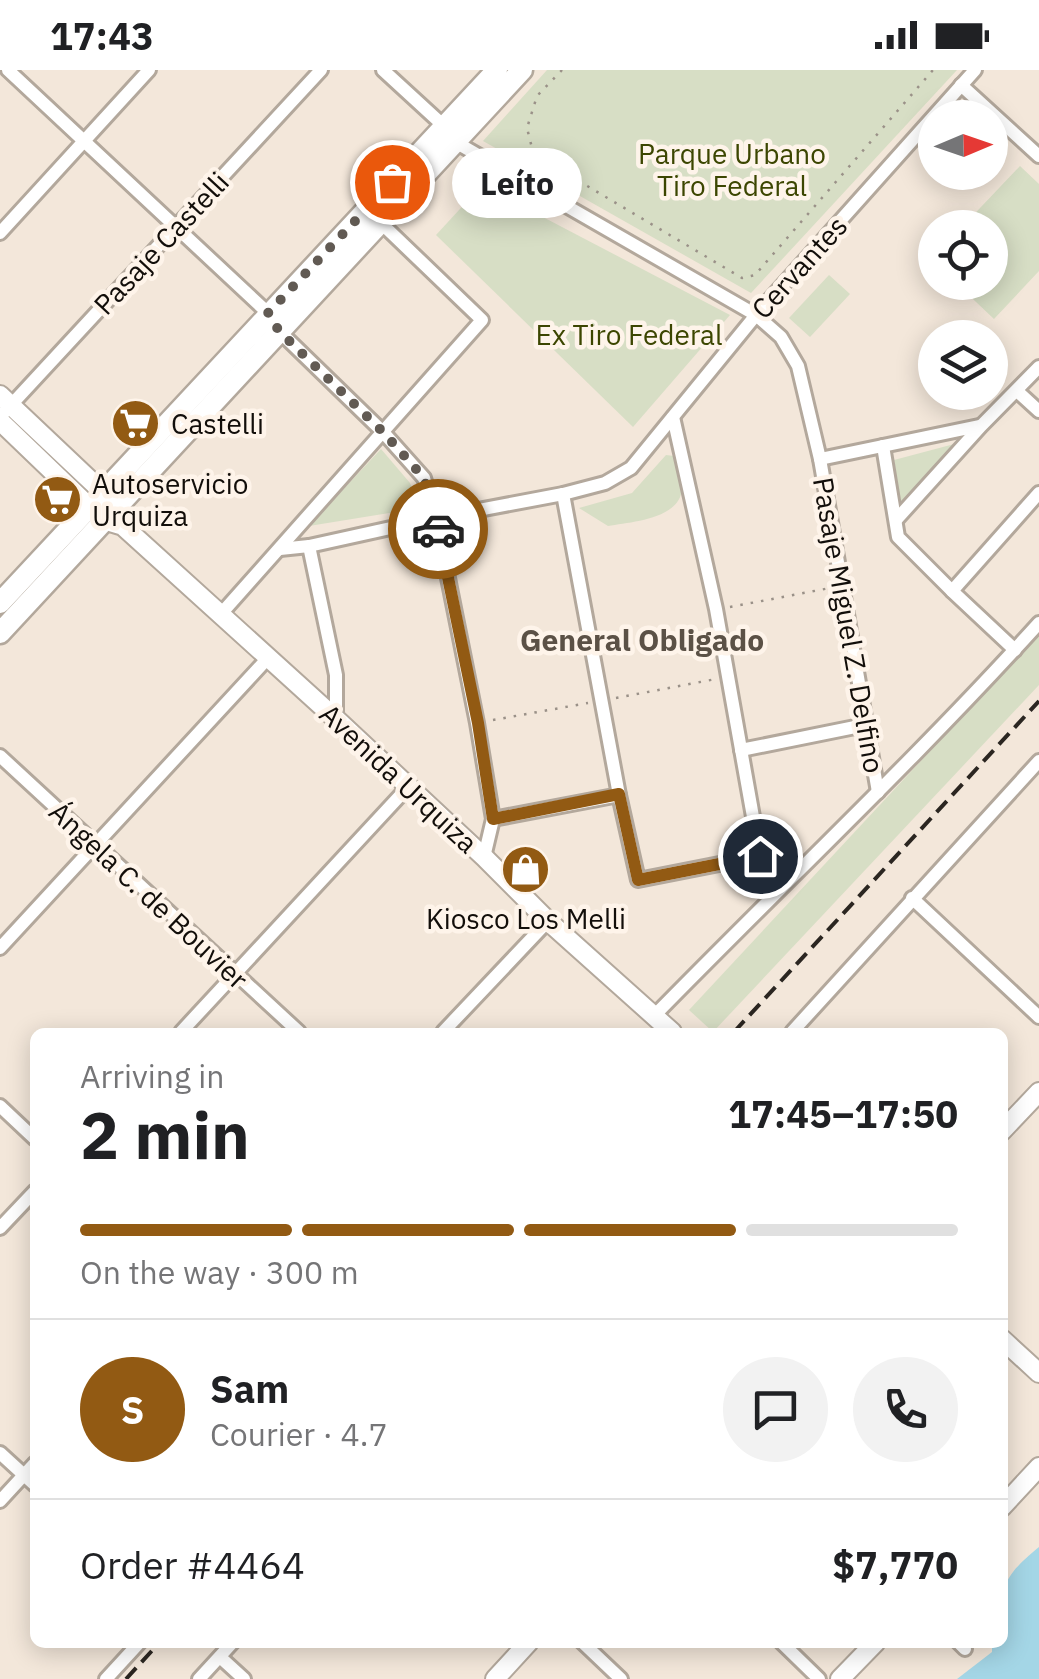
<!DOCTYPE html>
<meta charset="utf-8">
<style>
body{margin:0;font-family:"IBM Plex Sans",sans-serif;background:#f2f2f2;color:#202124;height:100vh;display:flex;flex-direction:column;font-size:38px;white-space:nowrap}
*{box-sizing:border-box;margin:0}
p{font-size:32px;color:#757577}
.icon{flex:none;width:55px;height:55px;fill:none;stroke:currentColor;stroke-width:2;stroke-linecap:round;stroke-linejoin:round}
.map{position:relative;flex:1;overflow:hidden}
.panel{position:absolute;left:30px;top:958px;width:978px;height:620px;display:flex;flex-direction:column;background:#fff;border-radius:15px;box-shadow:0 5px 25px #0003}
.panel>*{flex:none}
.needle{width:65px;rotate:88deg}
.tools{position:absolute;left:918px;top:30px;display:grid;gap:20px}
.tools a{display:grid;place-items:center;width:90px;height:90px;border-radius:50%;background:#fff;box-shadow:0 5px 25px #0003;font-size:50px}
.pin{position:absolute;display:grid;place-items:center;width:85px;height:85px;color:#fff;margin:-42px;border:5px solid #fff;border-radius:50%;box-shadow:0 2px 10px #0007}
.courier{position:absolute;display:grid;place-items:center;width:100px;height:100px;margin:-50px;border:8px solid #925a13;border-radius:50%;background:#fff;color:#222;box-shadow:0 2px 12px #0007}
.bubble{position:absolute;height:70px;border-radius:35px;background:#fff;box-shadow:0 5px 25px #0003;font-size:32px;font-weight:800;line-height:70px;text-align:center}
.headline em{font-style:normal;font-weight:800}
.headline div{display:flex;flex-direction:column-reverse}
.headline{display:flex;align-items:center;justify-content:space-between;height:170px;padding:0 50px}
h1{font-size:65px;font-weight:800;line-height:75px}
.bar{display:grid;grid-template-columns:repeat(4,1fr);gap:15px 10px;align-content:center;height:120px;padding:0 50px}
.bar i{height:12px;border-radius:8px;background:#e0e0e0}
.bar .current{background:#925a13}
.bar p{grid-column:span 4}
.line{display:flex;align-items:center;gap:25px;padding:0 50px;border-top:2px solid #e0e0e0}
.line div{flex:1}
.round{display:grid;place-items:center;flex:none;width:105px;height:105px;border-radius:52px;background:#f2f2f2}
.status{display:flex;justify-content:space-between;align-items:center;height:70px;padding:0 50px;background:#fff;direction:ltr}
.status svg{height:28px;fill:currentColor}
.map>svg:first-child{display:block}
</style>
<div class="status"><b>17:43</b><svg viewBox="0 0 49 12"><path d="M0 12V9h3v3zM5 12V6h3v6zM10 12V3h3v9zM15 12V0h3v12zM26 1h20v11H26zM47 4h2v5h-2z"/></svg></div>
<div class="map">
<svg width="1039" height="1609" viewBox="0 0 1039 1609">
<rect width="100%" height="100%" fill="#f3e7da"/>
<g fill="#d7dec5">
<polygon points="547,0 957,0 751,223 483,71"/>
<polygon points="1020,96 1039,114 1039,201 994,249 956,213 990,212 990,158 962,157"/>
<polygon points="482,115 730,245 633,357 436,165"/>
<polygon points="829,205 850,224 810,267 789,248"/>
<polygon points="958,373 901,436 894,390"/>
<polygon points="381,379 410,413 420,438 309,456"/>
<path d="M 666,385 L 674,386 C 676,395 682,408 682,418 C 681,449 631,452 608,456 L 579,438 L 632,423 Z"/>
<polygon points="1039,564 1039,615 713,962 689,940"/>
</g>
<path fill="#a4d6e6" d="M 1039,1477 L 1039,1609 L 957,1609 L 992,1582 L 992,1573 L 1002,1572 C 1002,1521 996,1512 1039,1477 Z"/>
<g fill="none" stroke-linecap="round" stroke-linejoin="round">
<defs>
<g id="street">
<polyline points="8,0 268,243 279,261 383,362 424,408 436,448 477,653 493,749 484,787"/>
<polyline points="383,0 445,57 457,73 756,245 781,267 798,296 820,389 878,722"/>
<polyline points="961,15 1039,86"/>
<polyline points="0,163 149,0"/>
<polyline points="1017,321 1039,341"/>
<polyline points="0,347 321,0"/>
<polyline points="673,347 716,539 760,786 775,822"/>
<polyline points="883,376 898,467 952,521 1015,580"/>
<polyline points="820,389 979,356"/>
<polyline points="563,424 619,725 638,810 760,786"/>
<polyline points="896,450 981,356 1039,297"/>
<polyline points="309,476 336,605 336,649"/>
<polyline points="280,479 309,476 436,448 563,424 605,413 631,398 756,245 975,0"/>
<polyline points="952,521 1039,423"/>
<polyline points="220,545 482,250 381,153"/>
<polyline points="741,680 865,655"/>
<polyline points="0,686 299,962"/>
<polyline points="493,749 619,725"/>
<polyline points="912,828 1039,947"/>
<polyline points="0,878 267,589"/>
<path d="M 654,946 C 782,815 916,689 1039,553"/>
<polyline points="181,962 408,717"/>
<polyline points="443,962 548,851"/>
<polyline points="792,962 1039,691"/>
<polyline points="0,1036 35,1069"/>
<polyline points="0,1158 35,1121"/>
<polyline points="0,1383 35,1415"/>
<polyline points="0,1431 35,1393"/>
<polyline points="582,1572 621,1609"/>
<polyline points="781,1572 819,1609"/>
<polyline points="958,1572 965,1579"/>
<polyline points="220,1587 244,1609"/>
<polyline points="106,1609 140,1572"/>
<polyline points="199,1609 233,1572"/>
</g>
<g id="secondary">
<polyline points="0,325 110,429"/>
<polyline points="0,351 103,450 123,456 336,649 484,787 548,851 672,962"/>
<polyline points="1002,1061 1039,1022"/>
<polyline points="1002,1269 1039,1303"/>
<polyline points="1002,1437 1039,1397"/>
<polyline points="495,1609 529,1572"/>
<polyline points="840,1609 876,1572"/>
</g>
<g id="primary">
<polyline points="0,533 497,0"/>
<polyline points="0,563 522,0"/>
</g>
</defs>
<use href="#street" stroke="#b3a89c" stroke-width="18"/>
<use href="#secondary" stroke="#b3a89c" stroke-width="22"/>
<use href="#primary" stroke="#b3a89c" stroke-width="25"/>
<g stroke="#9a9188" stroke-width="2.5" stroke-dasharray="2.5 8" stroke-linecap="butt">
<polyline points="562,0 537,26 527,58 532,78 552,95 742,208 755,205 933,0"/>
<polyline points="730,537 830,518"/>
<polyline points="616,628 716,609"/>
<polyline points="493,650 588,633"/>
</g>
<use href="#street" stroke="#fff" stroke-width="12"/>
<use href="#secondary" stroke="#fff" stroke-width="18"/>
<use href="#primary" stroke="#fff" stroke-width="20"/>
<g stroke="#2b2621" stroke-width="4" stroke-dasharray="15 8" stroke-linecap="butt">
<polyline points="734,962 1039,631"/>
<polyline points="126,1609 160,1572"/>
</g>
</g>
<g fill="none" stroke-linecap="round" stroke-linejoin="round">
<polyline stroke="#615a53" stroke-width="10" stroke-dasharray="0 18" points="392,112 268,243 279,261 383,362 424,408 438,459"/>
<polyline stroke="#925a13" stroke-width="12" points="438,459 478,653 493,749 619,724 638,810 760,786"/>
</g>
<defs>
<symbol id="supermarket-disc" viewBox="-11 -11 22 22"><circle r="9.5" fill="#925a13" stroke="#fef4ea"/><path d="M-6-5.5h2.5l.6 2H6L4.5 2H-2.5L-4.4-4H-6ZM-1.5 3.2a1.3 1.3 0 1 0 .1 0ZM3 3.2a1.3 1.3 0 1 0 .1 0Z" fill="#fff"/></symbol>
<symbol id="shop-disc" viewBox="-11 -11 22 22"><circle r="9.5" fill="#925a13" stroke="#fef4ea"/><path d="M-5-2.5h2.3a2.7 3.5 0 0 1 5.4 0H5L5.5 6h-11ZM-1.5-2.5h3a1.5 2.3 0 0 0-3 0Z" fill="#fff"/></symbol>
</defs>
<g fill-rule="evenodd">
<use href="#supermarket-disc" x="108" y="326" width="55" height="55"/>
<use href="#supermarket-disc" x="30" y="402" width="55" height="55"/>
<use href="#shop-disc" x="498" y="772" width="55" height="55"/>
</g>
<g text-anchor="middle" dominant-baseline="central" stroke-width="9" stroke-linejoin="round" paint-order="stroke">
<g font-size="28" fill="#3c4601" stroke="#fef4ea">
<text x="732" y="83">Parque Urbano<tspan x="732" dy="32">Tiro Federal</tspan></text>
<text x="629" y="264">Ex Tiro Federal</text>
</g>
<g font-size="28" fill="#120e0a" stroke="#fef4ea">
<text transform="translate(161 173) rotate(-47)">Pasaje Castelli</text>
<text transform="translate(799 197) rotate(-48)">Cervantes</text>
<text transform="translate(849 555) rotate(80)">Pasaje Miguel Z. Delfino</text>
<text transform="translate(399 708) rotate(43)">Avenida Urquiza</text>
<text transform="translate(149 825) rotate(43)">Ángela C. de Bouvier</text>
</g>
<g font-size="28" fill="#120e0a" stroke="#fef4ea" text-anchor="start">
<text x="171" y="353">Castelli</text>
<text x="92" y="413">Autoservicio<tspan x="92" dy="32">Urquiza</tspan></text>
<text x="526" y="848" text-anchor="middle">Kiosco Los Melli</text>
</g>
<g font-size="30" font-weight="bold" fill="#5b5146" stroke="#fef4ea">
<text x="642" y="569">General Obligado</text>
</g>
</g>
</svg>
<div class="tools">
<a><svg class="needle" viewBox="-14 -14 28 28"><path d="M0-13l5 13h-10z" fill="#e53935"/><path d="M0 13l5-13h-10z" fill="#757577"/></svg></a>
<a><svg class="icon" aria-label="locate" viewBox="0 0 24 24"><circle cx="12" cy="12" r="6"/><path d="M12 2v4M12 18v4M2 12h4M18 12h4"/></svg></a>
<a><svg class="icon" aria-label="layers" viewBox="0 0 24 24"><path d="M12 4l9 5-9 5-9-5zM3 14l9 5 9-5"/></svg></a>
</div>
<div class="pin" style="left:392px;top:112px;background:#ea580c"><svg class="icon" aria-label="bag" viewBox="0 0 24 24"><path d="M5 8h14l-1 12H6zM9 8a3 3 0 0 1 6 0"/></svg></div>
<div class="pin" style="left:760px;top:786px;background:#1f2937"><svg class="icon" aria-label="home" viewBox="0 0 24 24"><path d="M3 11l9-7 9 7M6 9v11h12V9"/></svg></div>
<div class="courier" style="left:438px;top:459px"><svg class="icon" aria-label="car" viewBox="0 0 24 24"><path d="M5 17H2v-5l4-1 3-4h7l3 4 3 1v5h-3M9 17h6M6 11h13"/><circle cx="7" cy="17" r="2"/><circle cx="17" cy="17" r="2"/></svg></div>
<div class="bubble" style="left:452px;top:78px;width:130px">Leíto</div>
<section class="panel">
<div class="headline"><div><h1>2 min</h1><p>Arriving in</p></div><em>17:45–17:50</em></div>
<div class="bar"><i class="current"></i><i class="current"></i><i class="current"></i><i></i><p>On the way · 300 m</p></div>
<div class="line" style="height:180px"><b class="round" style="background:#925a13;color:#fff">S</b><div><b>Sam</b><p>Courier · 4.7</p></div><a class="round"><svg class="icon" aria-label="chat" viewBox="0 0 24 24"><path d="M4 5h16v11H9l-5 4z"/></svg></a><a class="round"><svg class="icon" aria-label="phone" viewBox="0 0 24 24"><path d="M5 4h4l2 5-3 2q2 4 5 5l2-3 5 2v4C11 20 4 13 5 4z"/></svg></a></div>
<div class="line" style="height:130px"><div>Order #4464</div><b>$7,770</b></div>
</section>
</div>
